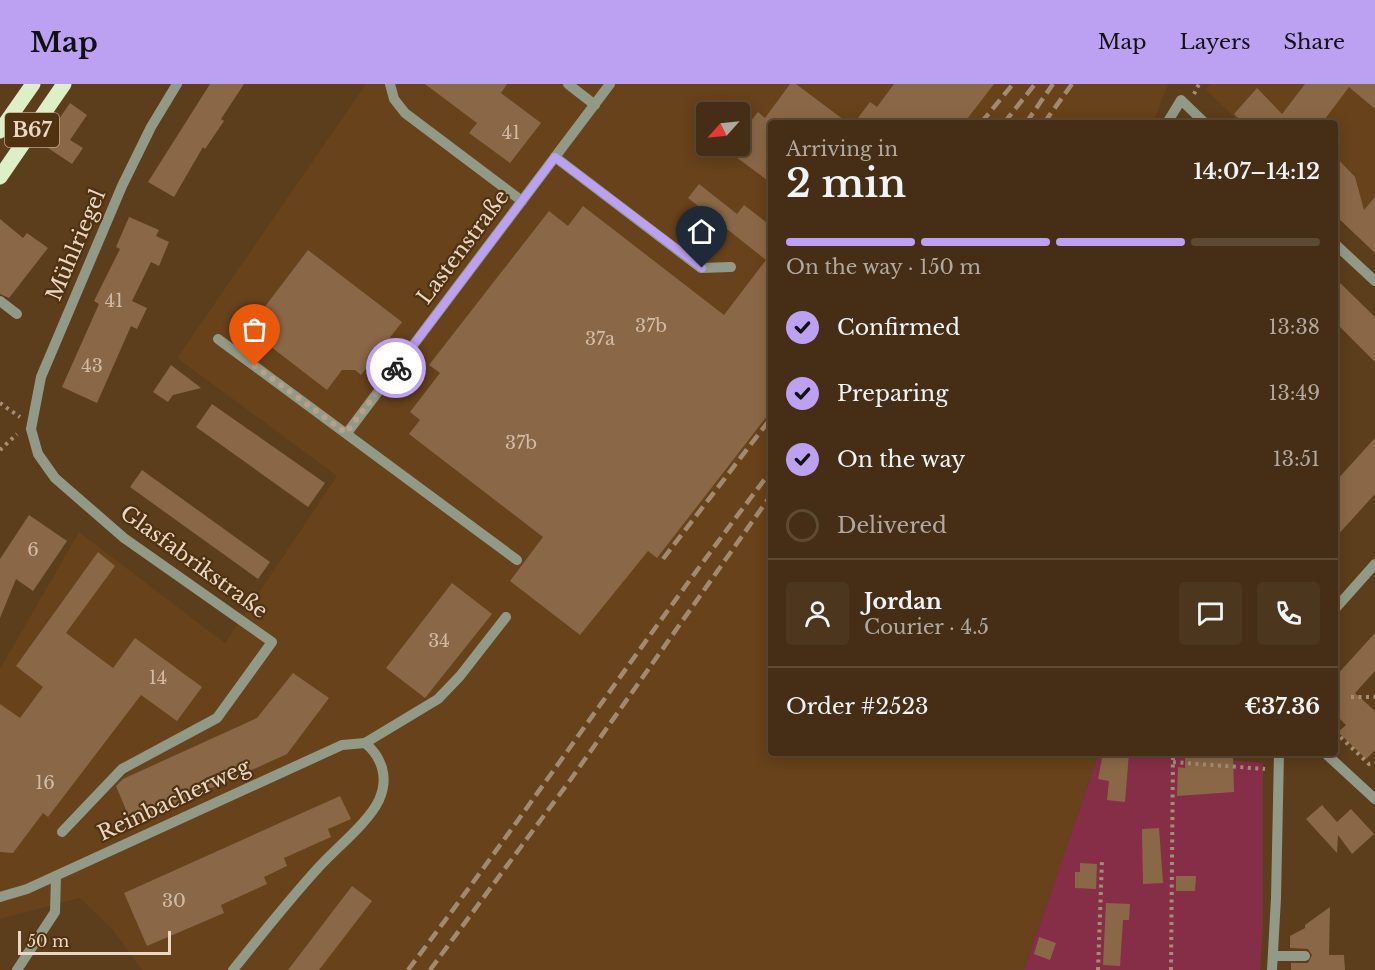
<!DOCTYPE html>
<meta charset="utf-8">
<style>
body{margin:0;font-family:"Libre Baskerville",serif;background:#4c361e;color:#f1f3f6;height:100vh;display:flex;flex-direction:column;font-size:22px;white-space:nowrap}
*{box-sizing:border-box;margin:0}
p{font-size:20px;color:#b0a8a0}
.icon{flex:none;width:33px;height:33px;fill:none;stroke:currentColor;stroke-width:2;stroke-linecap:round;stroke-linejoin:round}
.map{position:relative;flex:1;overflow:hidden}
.drawer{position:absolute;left:768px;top:36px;width:570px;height:636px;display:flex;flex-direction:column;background:#452e15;border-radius:6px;box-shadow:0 3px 15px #0003,0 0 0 2px #5d4a34}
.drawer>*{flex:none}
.needle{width:39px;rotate:243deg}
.controls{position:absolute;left:696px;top:18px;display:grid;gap:12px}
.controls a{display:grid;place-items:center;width:54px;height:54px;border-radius:6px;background:#452e15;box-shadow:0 3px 15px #0003,0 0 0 2px #5d4a34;font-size:30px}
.scale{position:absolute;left:18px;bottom:15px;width:153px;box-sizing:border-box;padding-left:6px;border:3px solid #ead7c5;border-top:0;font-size:16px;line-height:21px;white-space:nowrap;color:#ead7c5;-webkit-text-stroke:4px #503211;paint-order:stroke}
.pin{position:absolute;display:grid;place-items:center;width:51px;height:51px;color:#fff;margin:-62px -26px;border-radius:50% 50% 50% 0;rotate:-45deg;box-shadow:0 0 6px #0007}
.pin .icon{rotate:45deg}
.courier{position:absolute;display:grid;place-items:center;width:60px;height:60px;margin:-30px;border:4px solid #bca0f2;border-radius:50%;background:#fff;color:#222;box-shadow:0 2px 8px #0007}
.head em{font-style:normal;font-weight:600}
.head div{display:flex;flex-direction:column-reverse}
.head{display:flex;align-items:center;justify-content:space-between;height:102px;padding:0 18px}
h1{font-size:39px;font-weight:600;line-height:45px}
.bar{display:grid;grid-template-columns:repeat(4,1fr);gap:9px 6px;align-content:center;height:72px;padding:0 18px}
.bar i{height:8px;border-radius:4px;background:#5d4a34}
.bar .on{background:#bca0f2}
.bar p{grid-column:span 4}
.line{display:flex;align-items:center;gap:15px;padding:0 18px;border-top:2px solid #5d4a34}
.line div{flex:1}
.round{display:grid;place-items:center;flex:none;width:63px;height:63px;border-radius:6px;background:#4c361e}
ol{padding:0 18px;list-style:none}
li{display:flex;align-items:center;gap:18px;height:66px}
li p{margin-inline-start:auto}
li .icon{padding:6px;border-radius:50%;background:#bca0f2;color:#111;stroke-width:4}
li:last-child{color:#b0a8a0}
li i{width:33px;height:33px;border:3px solid #5d4a34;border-radius:50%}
header{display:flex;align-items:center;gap:36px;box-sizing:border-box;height:84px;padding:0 30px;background:#bca0f2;color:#111}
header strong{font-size:28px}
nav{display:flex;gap:33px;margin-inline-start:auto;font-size:21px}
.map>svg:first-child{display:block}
</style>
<header>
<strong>Map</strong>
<nav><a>Map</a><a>Layers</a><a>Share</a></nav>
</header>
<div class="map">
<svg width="1375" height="886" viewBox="0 0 1375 886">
<rect width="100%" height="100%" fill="#5c3d1c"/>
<g fill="#67421b" fill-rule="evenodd">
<path d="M 366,0 L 1168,0 L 1153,39 L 771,39 L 771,669 L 1099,669 L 1024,886 L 142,886 L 112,845 L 80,814 L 0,835 L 0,585 L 79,448 L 225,559 L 337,392 L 177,274 ZM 706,28 L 740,28 L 740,62 L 706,62 Z"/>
<polygon points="1210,0 1375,0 1375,169 1335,131 1335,39 1240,39 1206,6"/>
</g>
<polygon fill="#862e48" points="1099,669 1181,669 1181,672 1263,679 1263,841 1260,886 1024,886"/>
<g fill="#8a6847">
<polygon points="210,0 244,0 221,35 224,37 205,65 203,63 174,113 148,98"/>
<polygon points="425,0 507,0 501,9 541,39 510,79 469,49 477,39"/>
<polygon points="790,0 796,0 848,39 771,39 771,99 736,73 740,68 740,51 758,28 765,34"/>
<polygon points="894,0 994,0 964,39 854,39 870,18 877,23"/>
<polygon points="1305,0 1375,0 1375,25 1349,3 1322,39 1243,39 1234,30 1257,4 1282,30"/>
<polygon points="70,19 87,31 70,56 83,64 72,80 42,60"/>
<polygon points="1335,72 1355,93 1364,126 1375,113 1375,169 1335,131"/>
<polygon points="699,100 737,130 744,121 771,142 771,327 657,474 648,467 580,551 510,497 543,453 409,350 420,336 410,328 440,289 429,281 549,127 568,142 583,122 724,231 766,176 688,114"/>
<polygon points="129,133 159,146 156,152 169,158 159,182 151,178 132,217 147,224 137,245 131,242 97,319 62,303 99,220 94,217 120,165 116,163"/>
<polygon points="0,135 23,154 27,149 48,164 9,214 0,210"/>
<polygon points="308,166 402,238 361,291 355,286 342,286 327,306 248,245"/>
<polygon points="1335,194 1375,233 1375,278 1335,238"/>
<polygon points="171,281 201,304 173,311 168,318 153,308"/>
<polygon points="212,320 325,399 308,423 196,343"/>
<polygon points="1375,354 1375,410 1335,454 1335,398"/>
<polygon points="142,386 270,478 258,495 130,403"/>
<polygon points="29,431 67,457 33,507 16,495 0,534 0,475"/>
<polygon points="98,468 115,482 66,549 113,584 135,554 202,603 177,637 141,611 48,733 43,729 13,769 0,768 0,620 20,634 43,603 16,582"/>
<polygon points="452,499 492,530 425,614 386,584"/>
<polygon points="1375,549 1375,587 1355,609 1375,627 1375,666 1366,675 1338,648 1346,641 1335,630 1335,593"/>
<polygon points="293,589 329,614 287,670 132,740 116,702 123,695 257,634"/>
<polygon points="1103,669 1129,669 1125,718 1107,716 1109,697 1098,695"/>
<polygon points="1185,669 1233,669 1234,708 1177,712 1178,683 1185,684"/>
<polygon points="340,712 351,735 328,745 331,753 284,774 287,782 264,793 267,800 221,821 224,829 147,862 124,809"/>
<polygon points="1322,721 1337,738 1351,725 1374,750 1352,770 1338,751 1337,769 1306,735"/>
<polygon points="1159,744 1163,799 1143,800 1142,745"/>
<polygon points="1080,779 1097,780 1096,805 1075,804 1075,788 1080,788"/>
<polygon points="1176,792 1196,792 1195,807 1176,807"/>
<polygon points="352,802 372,817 319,886 288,886"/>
<polygon points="1106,819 1130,820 1129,836 1123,836 1120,882 1103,881"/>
<polygon points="1330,823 1329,871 1344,871 1345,886 1291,886 1291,879 1308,879 1312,871 1308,865 1290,864 1290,852 1305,844 1305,841"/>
<polygon points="1039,853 1056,859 1050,876 1034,870"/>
</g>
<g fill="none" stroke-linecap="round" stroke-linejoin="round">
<g stroke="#a68e74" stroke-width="4" stroke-dasharray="3 4.5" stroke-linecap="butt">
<polyline points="1194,10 1199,0"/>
<polyline points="0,319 20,333"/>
<polyline points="0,366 17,350"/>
<polyline points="1351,613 1375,613"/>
<polyline points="1335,648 1369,680 1375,679"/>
<polyline points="1173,678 1265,685"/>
<polyline points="1098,886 1102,776"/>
<polyline points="1171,886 1173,669"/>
</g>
<g stroke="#929a87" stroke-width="10">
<polyline points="390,0 394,15 405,29 522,117"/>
<polyline points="568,0 595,21"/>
<polyline points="1167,39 1181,16 1205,39"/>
<polyline points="555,73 701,184 731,183"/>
<polyline points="1335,160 1375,197"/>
<polyline points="0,217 17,230"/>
<polyline points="218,255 517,476"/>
<polyline points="347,349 610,0"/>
<polyline points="1335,525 1375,480"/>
<polyline points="1325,669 1375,715"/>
<polyline points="62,748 122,685 217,634 272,558 124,454 55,394 38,370 31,345 41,293 122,102 151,43 177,0"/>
<polyline points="0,813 27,805 342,661 365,659 438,615 460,592 506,533"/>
<polyline points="1273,872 1305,872"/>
<polyline points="17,886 55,828 56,792"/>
<path d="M 233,886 C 261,851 288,817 318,784 C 335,765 369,738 379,716 C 389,694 382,673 365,659"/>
<polyline points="1272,886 1276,814 1279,669"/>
</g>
<g stroke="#deeec7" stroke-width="15">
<polyline points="0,47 33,0"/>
<polyline points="0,93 64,0"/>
</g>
<g stroke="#a2896f" stroke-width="4.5" stroke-dasharray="12 6" stroke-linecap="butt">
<polyline points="981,39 1013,0"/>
<polyline points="1004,39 1035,0"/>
<polyline points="1026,39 1053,0"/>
<polyline points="1044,39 1072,0"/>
<polyline points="663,475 771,334"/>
<path d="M 408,886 C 532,722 646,551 771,387"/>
<polyline points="430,886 571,695 771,411"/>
</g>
</g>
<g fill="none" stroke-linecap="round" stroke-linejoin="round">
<polyline stroke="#b8a18a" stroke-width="6" stroke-dasharray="0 10.8" points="255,282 346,349 396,284"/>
<polyline stroke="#bca0f2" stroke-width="8" points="396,284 555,73 702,184"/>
</g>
<g text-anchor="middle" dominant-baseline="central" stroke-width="4.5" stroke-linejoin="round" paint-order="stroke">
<g font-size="18" fill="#d2bba6">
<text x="511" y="49">41</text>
<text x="114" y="217">41</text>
<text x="651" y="242">37b</text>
<text x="600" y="255">37a</text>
<text x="92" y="282">43</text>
<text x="521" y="359">37b</text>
<text x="33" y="466">6</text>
<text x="439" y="557">34</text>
<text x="158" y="594">14</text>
<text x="45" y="699">16</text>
<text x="174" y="817">30</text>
</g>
<rect fill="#503211" stroke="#bca68f" stroke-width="1.5" x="5" y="29" width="54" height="34" rx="4.5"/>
<g font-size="20" font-weight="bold" fill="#ead7c5">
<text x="32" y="46">B67</text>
</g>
<g font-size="21" fill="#ead7c5" stroke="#503211">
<text transform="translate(76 161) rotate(-67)">Mühlriegel</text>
<text transform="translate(463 163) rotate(-53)">Lastenstraße</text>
<text transform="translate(194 478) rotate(36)">Glasfabrikstraße</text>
<text transform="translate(174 716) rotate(-25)">Reinbacherweg</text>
</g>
</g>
</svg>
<div class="controls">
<a><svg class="needle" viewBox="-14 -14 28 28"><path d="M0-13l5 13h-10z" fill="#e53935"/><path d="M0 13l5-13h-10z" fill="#b0a8a0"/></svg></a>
</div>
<div class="scale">50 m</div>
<div class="pin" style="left:255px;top:282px;background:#ea580c"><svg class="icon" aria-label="bag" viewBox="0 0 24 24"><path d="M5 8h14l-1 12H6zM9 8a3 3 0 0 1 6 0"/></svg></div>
<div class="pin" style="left:702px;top:184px;background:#1f2937"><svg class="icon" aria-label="home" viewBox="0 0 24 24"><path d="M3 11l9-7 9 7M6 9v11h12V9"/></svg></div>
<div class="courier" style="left:396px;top:284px"><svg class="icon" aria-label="bike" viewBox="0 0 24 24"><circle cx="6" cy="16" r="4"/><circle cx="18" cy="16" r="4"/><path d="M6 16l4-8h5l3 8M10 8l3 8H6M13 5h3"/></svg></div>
<section class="drawer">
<div class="head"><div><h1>2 min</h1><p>Arriving in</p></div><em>14:07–14:12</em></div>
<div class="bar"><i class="on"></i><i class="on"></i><i class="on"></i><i></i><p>On the way · 150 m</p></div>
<ol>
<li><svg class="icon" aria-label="check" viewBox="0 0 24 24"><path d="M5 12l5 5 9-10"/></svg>Confirmed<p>13:38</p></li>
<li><svg class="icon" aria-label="check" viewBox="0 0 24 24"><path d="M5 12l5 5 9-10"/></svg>Preparing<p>13:49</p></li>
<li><svg class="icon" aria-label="check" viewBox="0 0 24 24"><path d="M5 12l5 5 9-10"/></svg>On the way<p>13:51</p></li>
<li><i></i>Delivered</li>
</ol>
<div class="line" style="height:108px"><a class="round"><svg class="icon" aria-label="person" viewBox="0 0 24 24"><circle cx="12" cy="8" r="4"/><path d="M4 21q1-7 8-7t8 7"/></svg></a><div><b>Jordan</b><p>Courier · 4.5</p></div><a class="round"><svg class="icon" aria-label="chat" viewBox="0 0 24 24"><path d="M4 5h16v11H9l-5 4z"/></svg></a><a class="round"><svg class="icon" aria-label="phone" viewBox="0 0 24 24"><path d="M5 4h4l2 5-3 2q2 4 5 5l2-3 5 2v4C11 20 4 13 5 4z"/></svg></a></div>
<div class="line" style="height:78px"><div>Order #2523</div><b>€37.36</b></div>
</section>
</div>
